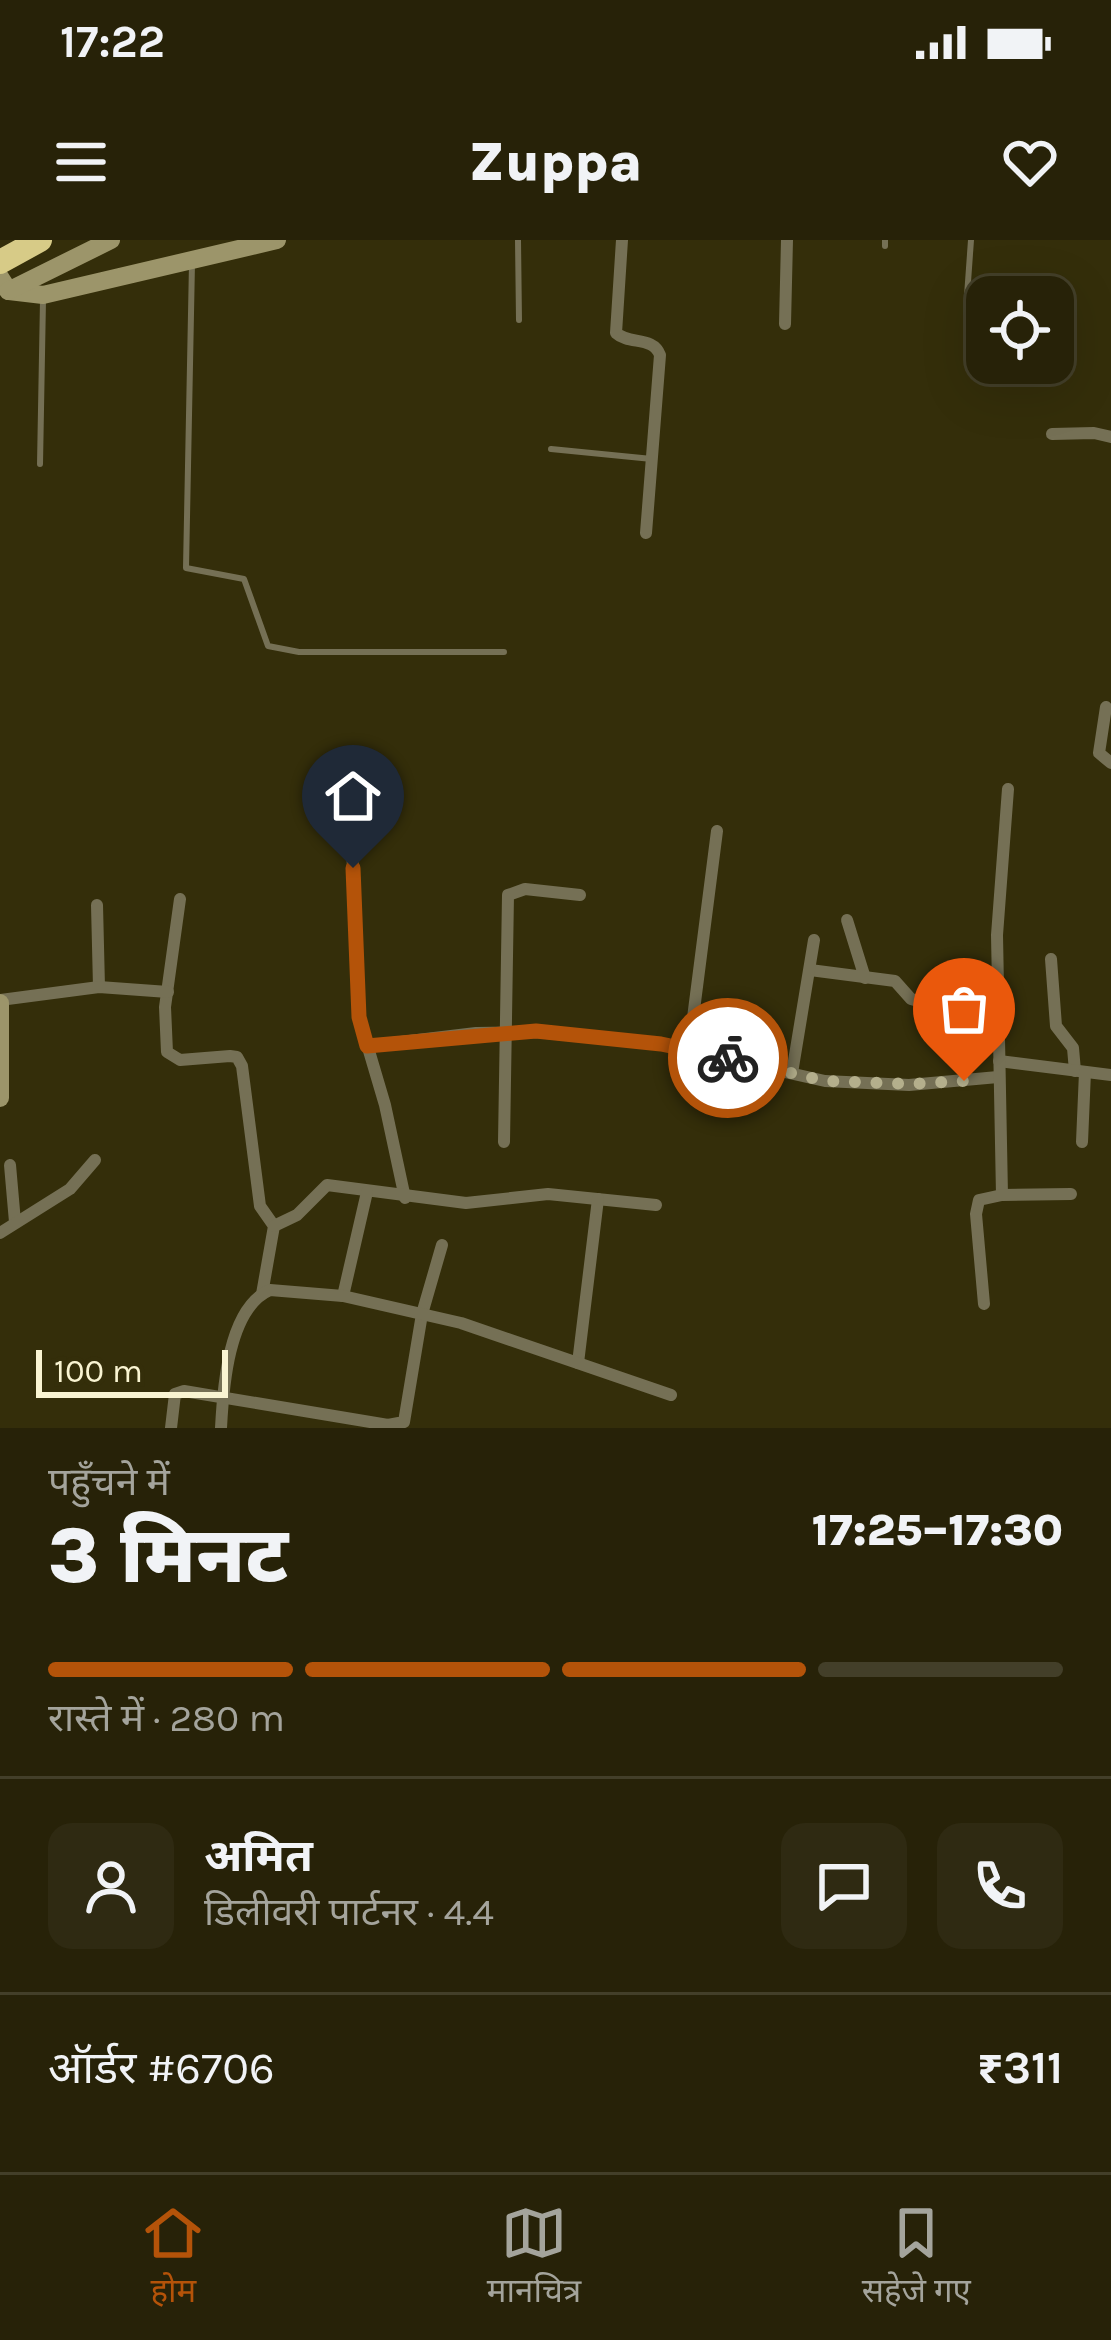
<!DOCTYPE html>
<html lang="hi">
<meta charset="utf-8">
<style>
body{margin:0;font-family:Karla,"Noto Sans Devanagari",sans-serif;background:#2f2a12;color:#f1f3f6;height:100vh;display:flex;flex-direction:column;font-size:45px;white-space:nowrap}
*{box-sizing:border-box;margin:0}
p{font-size:39px;color:#a4a49c}
.icon{flex:none;width:66px;height:66px;fill:none;stroke:currentColor;stroke-width:2;stroke-linecap:round;stroke-linejoin:round}
.map{position:relative;height:1188px;overflow:hidden}
.side{display:flex;flex-direction:column;background:#272208;flex:1}
.side>*{flex:none}
.controls{position:absolute;left:966px;top:36px;display:grid;gap:24px}
.controls a{display:grid;place-items:center;width:108px;height:108px;border-radius:24px;background:#272208;box-shadow:0 12px 48px #0002,0 0 0 3px #433f29;font-size:60px}
.scale{position:absolute;left:36px;bottom:30px;width:192px;box-sizing:border-box;padding-left:12px;border:6px solid #f9f4d2;border-top:0;font-size:33px;line-height:42px;white-space:nowrap;color:#f9f4d2;-webkit-text-stroke:9px #342e0a;paint-order:stroke}
.pin{position:absolute;display:grid;place-items:center;width:102px;height:102px;color:#fff;margin:-123px -51px;border-radius:50% 50% 50% 0;rotate:-45deg;box-shadow:0 0 12px #0007}
.pin .icon{rotate:45deg}
.courier{position:absolute;display:grid;place-items:center;width:120px;height:120px;margin:-60px;border:9px solid #b45309;border-radius:50%;background:#fff;color:#222;box-shadow:0 3px 15px #0007}
.summary em{font-style:normal;font-weight:800}
.summary div{display:flex;flex-direction:column-reverse}
.summary{display:flex;align-items:center;justify-content:space-between;height:204px;padding:0 48px}
h1{font-size:78px;font-weight:800;line-height:90px}
.bar{display:grid;grid-template-columns:repeat(4,1fr);gap:18px 12px;align-content:center;height:144px;padding:0 48px}
.bar i{height:15px;border-radius:9px;background:#433f29}
.bar .on{background:#b45309}
.bar p{grid-column:span 4}
.line{display:flex;align-items:center;gap:30px;padding:0 48px;border-top:3px solid #433f29}
.line div{flex:1}
.round{display:grid;place-items:center;flex:none;width:126px;height:126px;border-radius:24px;background:#2f2a12}
.status{display:flex;justify-content:space-between;align-items:center;height:84px;padding:0 60px;background:#272208;direction:ltr}
.status svg{height:33px;fill:currentColor}
header{display:flex;justify-content:space-between;align-items:center;height:156px;padding:0 48px;background:#272208;font-size:54px;font-weight:800}
.menu{display:flex;justify-content:space-around;align-items:center;height:168px;border-top:3px solid #433f29;background:#272208;font-size:33px;color:#a4a49c}
.menu a{display:grid;justify-items:center;gap:6px}
.menu .on{color:#b45309}
.map>svg:first-child{display:block}
</style>
<div class="status"><b>17:22</b><svg viewBox="0 0 49 12"><path d="M0 12V9h3v3zM5 12V6h3v6zM10 12V3h3v9zM15 12V0h3v12zM26 1h20v11H26zM47 4h2v5h-2z"/></svg></div>
<header><svg class="icon" aria-label="menu" viewBox="0 0 24 24"><path d="M4 6h16M4 12h16M4 18h16"/></svg>Zuppa<svg class="icon" aria-label="heart" viewBox="0 0 24 24"><path d="M12 20l-8-8c-3-5 5-10 8-4 3-6 11-1 8 4z"/></svg></header>
<div class="map">
<svg width="1111" height="1188" viewBox="0 0 1111 1188">
<rect width="100%" height="100%" fill="#342e0a"/>
<g fill="none" stroke-linecap="round" stroke-linejoin="round">
<g stroke="#757055" stroke-width="6">
<polyline points="518,0 519,80"/>
<polyline points="885,0 885,6"/>
<polyline points="192,23 186,328 244,339 268,406 299,412 504,412"/>
<polyline points="966,70 971,0"/>
<polyline points="551,209 652,219"/>
<polyline points="40,224 43,60"/>
</g>
<g stroke="#757055" stroke-width="12">
<path d="M 622,0 L 616,93 C 629,105 653,96 660,115 L 646,293"/>
<polyline points="785,84 787,0"/>
<polyline points="1052,194 1094,193 1111,197"/>
<polyline points="1106,467 1099,513 1111,523"/>
<polyline points="351,582 359,777 385,865 405,958"/>
<polyline points="180,659 165,767 167,812 180,820 230,816 237,817 242,826 260,966 274,986 262,1054"/>
<polyline points="97,665 99,747"/>
<polyline points="847,680 865,738"/>
<polyline points="1051,719 1056,786 1073,808 1075,831"/>
<polyline points="810,730 895,741 911,759 918,761 998,767"/>
<polyline points="0,760 99,747 168,752"/>
<polyline points="367,806 476,793 536,792 661,804 825,841 909,845 998,837"/>
<polyline points="689,809 717,591"/>
<polyline points="999,821 1111,835"/>
<polyline points="792,833 814,700"/>
<polyline points="504,902 508,655 525,649 580,655"/>
<polyline points="1082,902 1085,832"/>
<polyline points="10,925 15,982"/>
<polyline points="1002,955 997,695 1008,549"/>
<polyline points="274,986 297,975 327,945 466,963 548,954 656,965"/>
<polyline points="0,993 70,949 95,920"/>
<polyline points="343,1056 367,952"/>
<polyline points="984,1064 976,974 979,960 1002,955 1071,954"/>
<polyline points="578,1123 598,959"/>
<polyline points="171,1188 175,1154 184,1151 388,1185 404,1182 422,1074 442,1005"/>
<path d="M 221,1188 C 223,1149 228,1068 270,1050 L 343,1056 L 461,1083 L 671,1155"/>
</g>
<g stroke="#9c956a" stroke-width="18">
<polyline points="0,37 9,51 43,55 277,0"/>
<polyline points="8,51 111,0"/>
<polyline points="0,763 0,858"/>
</g>
<polyline stroke="#d7cb87" stroke-width="24" points="0,22 40,0"/>
</g>
<g fill="none" stroke-linecap="round" stroke-linejoin="round">
<polyline stroke="#b4af8c" stroke-width="12" stroke-dasharray="0 21.6" points="728,818 825,841 909,844 964,841"/>
<polyline stroke="#b45309" stroke-width="15" points="353,628 359,777 367,806 536,791 661,804 728,818"/>
</g>
</svg>
<div class="controls">
<a><svg class="icon" aria-label="locate" viewBox="0 0 24 24"><circle cx="12" cy="12" r="6"/><path d="M12 2v4M12 18v4M2 12h4M18 12h4"/></svg></a>
</div>
<div class="scale">100 m</div>
<div class="pin" style="left:964px;top:841px;background:#ea580c"><svg class="icon" aria-label="bag" viewBox="0 0 24 24"><path d="M5 8h14l-1 12H6zM9 8a3 3 0 0 1 6 0"/></svg></div>
<div class="pin" style="left:353px;top:628px;background:#1f2937"><svg class="icon" aria-label="home" viewBox="0 0 24 24"><path d="M3 11l9-7 9 7M6 9v11h12V9"/></svg></div>
<div class="courier" style="left:728px;top:818px"><svg class="icon" aria-label="bike" viewBox="0 0 24 24"><circle cx="6" cy="16" r="4"/><circle cx="18" cy="16" r="4"/><path d="M6 16l4-8h5l3 8M10 8l3 8H6M13 5h3"/></svg></div>
</div>
<section class="side">
<div class="summary"><div><h1>3 मिनट</h1><p>पहुँचने में</p></div><em>17:25–17:30</em></div>
<div class="bar"><i class="on"></i><i class="on"></i><i class="on"></i><i></i><p>रास्ते में · 280 m</p></div>
<div class="line" style="height:216px"><a class="round"><svg class="icon" aria-label="person" viewBox="0 0 24 24"><circle cx="12" cy="8" r="4"/><path d="M4 21q1-7 8-7t8 7"/></svg></a><div><b>अमित</b><p>डिलीवरी पार्टनर · 4.4</p></div><a class="round"><svg class="icon" aria-label="chat" viewBox="0 0 24 24"><path d="M4 5h16v11H9l-5 4z"/></svg></a><a class="round"><svg class="icon" aria-label="phone" viewBox="0 0 24 24"><path d="M5 4h4l2 5-3 2q2 4 5 5l2-3 5 2v4C11 20 4 13 5 4z"/></svg></a></div>
<div class="line" style="height:156px"><div>ऑर्डर #6706</div><b>₹311</b></div>
</section>
<nav class="menu">
<a class="on"><svg class="icon" aria-label="home" viewBox="0 0 24 24"><path d="M3 11l9-7 9 7M6 9v11h12V9"/></svg>होम</a>
<a><svg class="icon" aria-label="map" viewBox="0 0 24 24"><path d="M3 6l6-2 6 2 6-2v14l-6 2-6-2-6 2zM9 4v14M15 6v14"/></svg>मानचित्र</a>
<a><svg class="icon" aria-label="saved" viewBox="0 0 24 24"><path d="M7 4h10v16l-5-4-5 4z"/></svg>सहेजे गए</a>
</nav>
